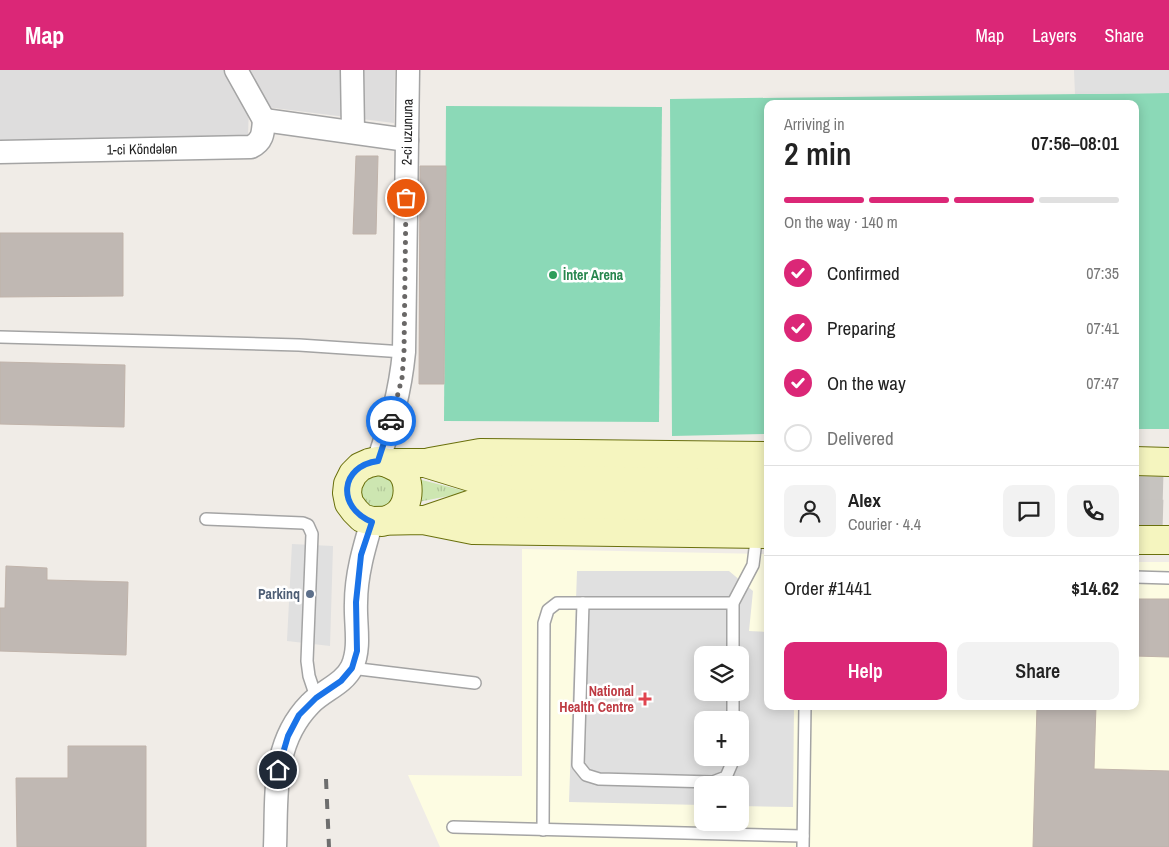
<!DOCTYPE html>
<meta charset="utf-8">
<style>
body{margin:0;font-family:"Archivo Narrow",sans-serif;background:#f2f2f2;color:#222;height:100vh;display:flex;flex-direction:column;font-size:19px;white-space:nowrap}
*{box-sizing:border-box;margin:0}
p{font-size:16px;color:#767676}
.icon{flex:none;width:28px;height:28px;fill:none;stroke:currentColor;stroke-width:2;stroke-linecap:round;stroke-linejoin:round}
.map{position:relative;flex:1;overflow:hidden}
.panel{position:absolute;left:764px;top:30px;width:375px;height:610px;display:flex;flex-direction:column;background:#fff;border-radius:10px;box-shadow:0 2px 12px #0003}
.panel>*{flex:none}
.fabs{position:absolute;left:694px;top:576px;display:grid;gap:10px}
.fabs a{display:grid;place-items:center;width:55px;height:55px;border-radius:10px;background:#fff;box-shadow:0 2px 12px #0003;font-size:25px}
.pin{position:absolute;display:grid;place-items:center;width:42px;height:42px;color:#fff;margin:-21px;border:2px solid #fff;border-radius:50%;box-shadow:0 1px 5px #0007}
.courier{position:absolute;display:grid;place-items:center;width:50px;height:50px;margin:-25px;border:4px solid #1a73e8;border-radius:50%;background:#fff;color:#222;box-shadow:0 1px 6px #0007}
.headline em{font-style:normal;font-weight:600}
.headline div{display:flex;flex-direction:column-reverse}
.headline{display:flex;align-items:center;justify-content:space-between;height:85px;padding:0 20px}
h1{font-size:32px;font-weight:600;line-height:38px}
.bar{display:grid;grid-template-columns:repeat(4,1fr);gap:8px 5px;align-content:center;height:60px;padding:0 20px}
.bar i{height:6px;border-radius:4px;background:#e0e0e0}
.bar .active{background:#db2777}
.bar p{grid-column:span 4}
.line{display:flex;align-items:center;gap:12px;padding:0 20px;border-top:1px solid #e0e0e0}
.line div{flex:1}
.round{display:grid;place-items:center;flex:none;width:52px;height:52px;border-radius:10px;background:#f2f2f2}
ol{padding:0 20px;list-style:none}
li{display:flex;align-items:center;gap:15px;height:55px}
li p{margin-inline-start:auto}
li .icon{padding:5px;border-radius:50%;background:#db2777;color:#fff;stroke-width:4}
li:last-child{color:#767676}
li i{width:28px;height:28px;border:2px solid #e0e0e0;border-radius:50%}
.cta{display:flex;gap:10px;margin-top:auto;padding:10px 20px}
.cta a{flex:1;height:58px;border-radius:10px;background:#db2777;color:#fff;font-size:20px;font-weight:600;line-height:58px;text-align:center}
.cta a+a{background:#f2f2f2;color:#222}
header{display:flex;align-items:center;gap:30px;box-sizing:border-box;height:70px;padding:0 25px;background:#db2777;color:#fff}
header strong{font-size:24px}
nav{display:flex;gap:28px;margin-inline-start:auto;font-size:18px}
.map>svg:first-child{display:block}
</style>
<header>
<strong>Map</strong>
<nav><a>Map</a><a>Layers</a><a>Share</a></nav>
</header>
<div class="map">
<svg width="1169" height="777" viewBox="0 0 1169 777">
<defs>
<pattern id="grass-tufts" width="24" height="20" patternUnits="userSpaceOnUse" patternTransform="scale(1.25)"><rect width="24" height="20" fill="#cde6b1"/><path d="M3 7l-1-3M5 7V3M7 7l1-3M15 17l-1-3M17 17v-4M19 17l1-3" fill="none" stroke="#b0c598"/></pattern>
</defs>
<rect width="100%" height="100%" fill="#f0ece7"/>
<polygon fill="#dedddd" points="0,0 395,0 394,53 249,35 248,67 0,70"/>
<path fill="#fdfce2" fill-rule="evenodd" d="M 522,479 L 767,484 L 768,636 L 1135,636 L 1135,492 L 1169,492 L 1169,777 L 440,777 L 408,705 L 522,706 ZM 702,585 L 740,585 L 740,622 L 702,622 ZM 702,650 L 740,650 L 740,688 L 702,688 ZM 702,715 L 740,715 L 740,752 L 702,752 Z"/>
<g fill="url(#grass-tufts)">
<circle cx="378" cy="421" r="17"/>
<polygon points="418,409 469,422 418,432"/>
</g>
<g fill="#8bd9b7">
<polygon points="1169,23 1169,359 1135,359 1135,34 768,34 767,364 672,366 670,29"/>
<polygon points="446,36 662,37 659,352 444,351"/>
</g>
<g fill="#e0e0e0" fill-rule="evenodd">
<polygon points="1074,0 1169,0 1169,23 1075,24"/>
<polygon points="292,474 333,476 330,576 287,571"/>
<path d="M 577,501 L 729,501 L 753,521 L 749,561 L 767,562 L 768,636 L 794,636 L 793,737 L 740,736 L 740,715 L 702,715 L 702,735 L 569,732 ZM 702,585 L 740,585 L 740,622 L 702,622 ZM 702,650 L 740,650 L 740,688 L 702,688 Z"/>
</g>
<g fill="#c0b8b3" stroke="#c0b3aa">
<polygon points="356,86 378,86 376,164 353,164"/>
<polygon points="420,96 446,96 444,314 419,314"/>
<polygon points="0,163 123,163 123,226 0,227"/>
<polygon points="0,292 125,295 124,357 0,354"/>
<polygon points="6,496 47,498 47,510 128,512 126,585 0,581 0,538 5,538"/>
<polygon points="1135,529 1169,529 1169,587 1135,586"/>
<polygon points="1037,636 1096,636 1094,699 1169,701 1169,777 1033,777"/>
<polygon points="68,676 146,676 146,777 17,777 16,708 68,708"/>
</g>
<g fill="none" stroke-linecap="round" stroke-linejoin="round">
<g stroke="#c6c3bf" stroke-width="28" stroke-dasharray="28 14" stroke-linecap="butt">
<polyline points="1135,420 1169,421"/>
<polyline points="1135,443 1169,444"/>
</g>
<defs>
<g id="service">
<polyline points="0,267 299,275 404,282"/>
<polyline points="206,449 303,453 308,455 312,464 307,591 309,606 316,627"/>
<polyline points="1135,507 1169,508"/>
<polyline points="583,533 578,695 586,705 599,709 713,712 726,707 732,693 732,688"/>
<polyline points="733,585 733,533 753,495 757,463"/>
<polyline points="351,598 475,613"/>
<polyline points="733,650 733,622"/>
<polyline points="453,757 803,766"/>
<polyline points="543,760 544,553 548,540 557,533 733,533"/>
<polyline points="803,777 805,636"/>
</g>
<g id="minor">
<polyline points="236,0 264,50"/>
<polyline points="352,0 353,61"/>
<polyline points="264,50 407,70"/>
<path d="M 0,82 L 251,77 C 263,71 263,63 264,50"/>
<path d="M 378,391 C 391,353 400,323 404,282 L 408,0"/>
<path d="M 275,777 C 277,726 271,674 310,634 C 322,621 344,614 352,597 C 361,577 355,554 356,533 C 356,505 364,478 372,451"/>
</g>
<g id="secondary">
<polyline points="1135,391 1169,392"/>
<polyline points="430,392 480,383 768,386"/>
<polyline points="768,413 477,409 425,393 388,393 378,391 369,393 360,397 353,404 348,414 347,423 349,433 355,441 362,448 372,451 423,450 473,460 768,464"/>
<polyline points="425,450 475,433 768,437"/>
<path d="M 382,452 C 388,450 394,448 399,443 C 410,432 411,410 399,399 C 396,397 391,395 388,393"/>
<polyline points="1135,470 1169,470"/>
</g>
</defs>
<use href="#service" stroke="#a4a4a4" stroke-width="14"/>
<use href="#minor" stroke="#a4a4a4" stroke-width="25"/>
<use href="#secondary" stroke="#6a700d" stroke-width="30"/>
<use href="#service" stroke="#fff" stroke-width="11"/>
<use href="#minor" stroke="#fff" stroke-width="22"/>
<use href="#secondary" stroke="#f5f5bf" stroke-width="28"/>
<polyline stroke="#6e6e6e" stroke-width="4" stroke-dasharray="10 10" stroke-linecap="butt" points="326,709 329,777"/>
</g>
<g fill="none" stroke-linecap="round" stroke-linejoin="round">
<polyline stroke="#696766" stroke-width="5" stroke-dasharray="0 9" points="391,351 402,308 404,282 406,128"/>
<path stroke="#1a73e8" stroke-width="6" d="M 278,700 L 288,666 L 299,645 L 316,628 L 341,611 L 352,598 L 357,581 L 356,532 L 361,485 L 372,452 C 336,437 340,396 378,391 L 391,351"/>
</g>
<circle fill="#2e9e5b" stroke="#fff" stroke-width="2" cx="553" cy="205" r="5"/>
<circle fill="#5c6f8a" stroke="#fff" stroke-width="2" cx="310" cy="524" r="5"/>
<path fill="#e0444e" stroke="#fff" stroke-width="2" d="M642.5 621.5h5v5h5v5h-5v5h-5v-5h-5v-5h5z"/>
<g text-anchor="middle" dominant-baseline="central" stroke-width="5" stroke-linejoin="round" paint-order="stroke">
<g font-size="14" fill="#202020" stroke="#fff">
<text transform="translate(407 62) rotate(-89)">2-ci uzununa</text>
<text transform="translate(142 79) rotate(-1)">1-ci Köndələn</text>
</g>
<g font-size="14" font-weight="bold" fill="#27864d" stroke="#fff" text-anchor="start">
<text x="563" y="205">İnter Arena</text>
</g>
<g font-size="14" font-weight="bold" fill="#4e5e75" stroke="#fff" text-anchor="end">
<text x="300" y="524">Parkinq</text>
</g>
<g font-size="14" font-weight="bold" fill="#be3a42" stroke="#fff" text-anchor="end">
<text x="634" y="621">National<tspan x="634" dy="16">Health Centre</tspan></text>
</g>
</g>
</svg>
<div class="fabs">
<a><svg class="icon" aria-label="layers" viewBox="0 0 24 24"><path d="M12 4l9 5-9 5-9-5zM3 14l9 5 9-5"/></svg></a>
<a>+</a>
<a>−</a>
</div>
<div class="pin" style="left:406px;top:128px;background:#ea580c"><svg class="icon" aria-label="bag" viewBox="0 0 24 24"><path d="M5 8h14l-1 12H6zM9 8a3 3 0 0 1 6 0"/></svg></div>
<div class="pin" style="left:278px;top:700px;background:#1f2937"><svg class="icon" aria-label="home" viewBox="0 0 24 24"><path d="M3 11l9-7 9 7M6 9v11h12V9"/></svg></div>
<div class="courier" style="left:391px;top:351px"><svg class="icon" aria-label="car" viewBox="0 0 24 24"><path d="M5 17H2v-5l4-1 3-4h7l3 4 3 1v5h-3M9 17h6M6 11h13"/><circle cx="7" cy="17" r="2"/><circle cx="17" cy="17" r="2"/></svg></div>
<section class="panel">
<div class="headline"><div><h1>2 min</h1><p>Arriving in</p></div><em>07:56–08:01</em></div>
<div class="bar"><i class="active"></i><i class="active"></i><i class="active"></i><i></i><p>On the way · 140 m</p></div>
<ol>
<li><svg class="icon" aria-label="check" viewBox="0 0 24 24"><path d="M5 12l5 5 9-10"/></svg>Confirmed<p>07:35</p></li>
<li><svg class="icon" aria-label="check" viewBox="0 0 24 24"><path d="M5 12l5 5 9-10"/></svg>Preparing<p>07:41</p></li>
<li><svg class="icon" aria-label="check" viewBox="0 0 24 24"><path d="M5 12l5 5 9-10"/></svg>On the way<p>07:47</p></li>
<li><i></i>Delivered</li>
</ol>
<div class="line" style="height:90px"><a class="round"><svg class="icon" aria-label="person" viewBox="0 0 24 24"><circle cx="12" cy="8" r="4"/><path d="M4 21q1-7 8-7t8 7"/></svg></a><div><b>Alex</b><p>Courier · 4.4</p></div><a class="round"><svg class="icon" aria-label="chat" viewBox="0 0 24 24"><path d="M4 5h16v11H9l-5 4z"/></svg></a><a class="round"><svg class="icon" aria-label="phone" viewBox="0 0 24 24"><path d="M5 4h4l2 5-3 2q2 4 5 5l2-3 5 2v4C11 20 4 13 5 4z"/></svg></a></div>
<div class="line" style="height:65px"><div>Order #1441</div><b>$14.62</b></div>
<div class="cta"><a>Help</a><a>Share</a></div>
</section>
</div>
